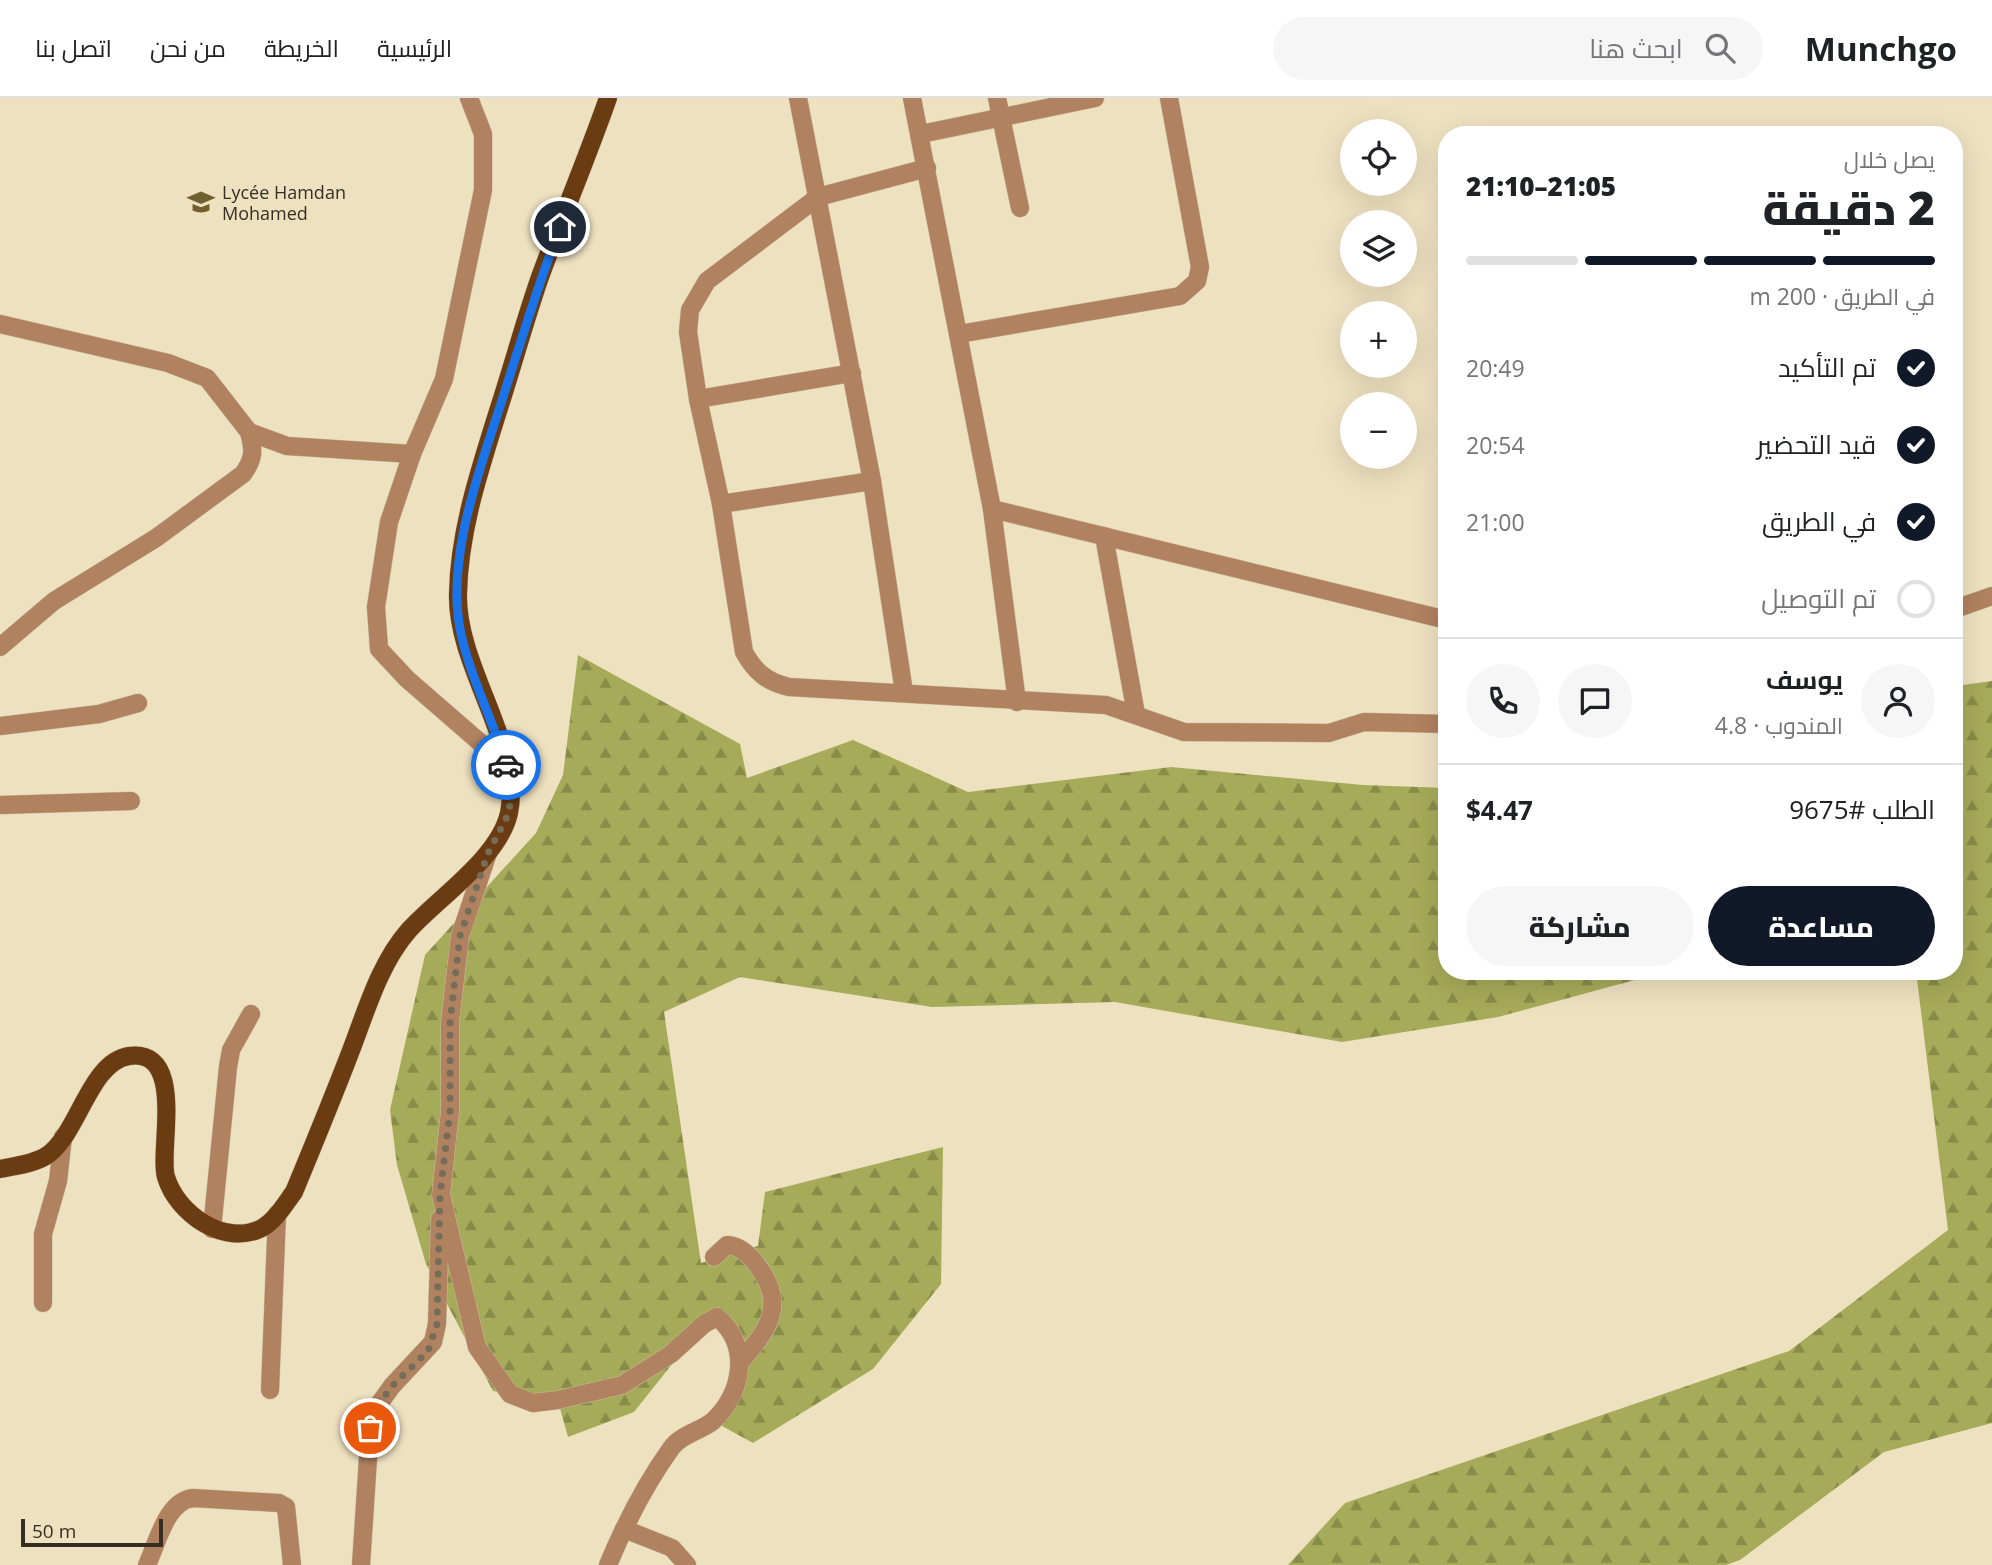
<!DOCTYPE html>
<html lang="ar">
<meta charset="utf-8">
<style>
body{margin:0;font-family:"Open Sans",Cairo,sans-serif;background:#f6f6f6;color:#202124;direction:rtl;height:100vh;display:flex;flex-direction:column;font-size:26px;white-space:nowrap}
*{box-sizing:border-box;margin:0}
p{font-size:23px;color:#757577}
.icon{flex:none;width:38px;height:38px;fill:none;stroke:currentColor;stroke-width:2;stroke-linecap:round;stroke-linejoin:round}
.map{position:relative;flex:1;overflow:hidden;direction:ltr}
.sheet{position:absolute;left:1438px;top:28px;width:525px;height:854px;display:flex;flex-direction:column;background:#fff;border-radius:28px;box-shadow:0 7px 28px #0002;direction:rtl}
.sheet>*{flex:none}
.fabs{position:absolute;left:1340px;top:21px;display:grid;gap:14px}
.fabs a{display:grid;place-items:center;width:77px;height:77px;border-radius:50%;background:#fff;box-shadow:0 7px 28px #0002;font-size:35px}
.scale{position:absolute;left:21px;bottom:18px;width:142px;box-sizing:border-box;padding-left:7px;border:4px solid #342f22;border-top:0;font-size:19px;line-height:24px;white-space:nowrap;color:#342f22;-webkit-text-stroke:5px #eee1c0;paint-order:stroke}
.pin{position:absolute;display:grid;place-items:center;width:60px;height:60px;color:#fff;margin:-30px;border:4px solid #fff;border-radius:50%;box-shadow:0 2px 7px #0007}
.courier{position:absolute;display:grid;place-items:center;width:70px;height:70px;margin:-35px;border:5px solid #1a73e8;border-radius:50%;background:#fff;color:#222;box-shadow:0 2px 9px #0007}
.summary em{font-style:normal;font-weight:800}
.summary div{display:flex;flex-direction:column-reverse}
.summary{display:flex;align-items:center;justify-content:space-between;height:119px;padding:0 28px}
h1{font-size:46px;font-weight:800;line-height:52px}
.bar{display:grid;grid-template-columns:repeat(4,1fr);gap:10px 7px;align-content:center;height:84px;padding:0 28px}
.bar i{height:9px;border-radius:5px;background:#e0e0e0}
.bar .current{background:#111827}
.bar p{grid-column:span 4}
.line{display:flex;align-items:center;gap:18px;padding:0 28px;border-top:2px solid #e0e0e0}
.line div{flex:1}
.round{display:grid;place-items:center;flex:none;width:74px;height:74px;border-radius:37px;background:#f6f6f6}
ol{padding:0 28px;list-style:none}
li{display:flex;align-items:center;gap:21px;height:77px}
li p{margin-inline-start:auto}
li .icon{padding:7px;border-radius:50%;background:#111827;color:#fff;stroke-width:4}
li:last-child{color:#757577}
li i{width:38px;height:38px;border:4px solid #e0e0e0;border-radius:50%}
.button{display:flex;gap:14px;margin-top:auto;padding:14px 28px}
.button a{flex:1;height:80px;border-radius:42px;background:#111827;color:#fff;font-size:28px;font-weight:800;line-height:80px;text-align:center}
.button a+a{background:#f6f6f6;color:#202124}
header{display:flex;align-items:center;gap:42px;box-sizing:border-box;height:98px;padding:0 35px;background:#fff;border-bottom:2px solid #e0e0e0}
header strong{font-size:33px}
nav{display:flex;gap:38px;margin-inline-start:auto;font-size:24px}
.search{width:490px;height:63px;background:#f6f6f6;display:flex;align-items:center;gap:18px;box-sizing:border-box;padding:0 24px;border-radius:38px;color:#757577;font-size:26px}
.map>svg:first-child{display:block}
</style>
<header>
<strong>Munchgo</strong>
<div class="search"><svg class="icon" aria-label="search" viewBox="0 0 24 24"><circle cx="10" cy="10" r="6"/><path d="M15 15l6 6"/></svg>ابحث هنا</div>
<nav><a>الرئيسية</a><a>الخريطة</a><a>من نحن</a><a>اتصل بنا</a></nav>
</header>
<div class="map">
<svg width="1992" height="1467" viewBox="0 0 1992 1467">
<defs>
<pattern id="forest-firs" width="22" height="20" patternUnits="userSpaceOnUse" patternTransform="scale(1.75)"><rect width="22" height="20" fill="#a6ab59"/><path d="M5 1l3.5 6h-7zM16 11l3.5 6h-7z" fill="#888c49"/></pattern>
</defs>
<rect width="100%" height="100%" fill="#eee1c0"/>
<g fill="url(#forest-firs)">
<polygon points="578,557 740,646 747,680 853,642 968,694 1171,669 1363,687 1447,690 1447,873 1668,873 1498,919 1342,944 1115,904 932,909 740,879 664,914 701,1165 758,1148 765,1094 943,1049 941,1186 873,1271 753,1345 713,1323 738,1286 726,1226 704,1226 634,1314 568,1339 558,1303 493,1293 426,1166 397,1067 390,1012 425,857 536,735 563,677"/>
<polygon points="1992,583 1992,1325 1884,1354 1740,1462 1726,1467 1288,1467 1345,1405 1789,1253 1948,1132 1916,873 1955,873 1955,588"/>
</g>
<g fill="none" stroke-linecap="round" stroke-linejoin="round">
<defs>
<g id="minor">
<polyline points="469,0 483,36 483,92 444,281 412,356 389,424 376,509 379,551 407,581 506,667"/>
<polyline points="798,0 872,383 904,594"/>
<polyline points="912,0 992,411 1017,604"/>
<polyline points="997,0 1020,110"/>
<polyline points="921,36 1095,0"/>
<path d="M 927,70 L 818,99 L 707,183 L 690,212 L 688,234 L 698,301 L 721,406 L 744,554 C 755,574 767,584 789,589 L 1106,607 L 1184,634 L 1329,635 L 1364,624 L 1447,626"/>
<polyline points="0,226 168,265 207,280 249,334 287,348 412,356"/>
<polyline points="959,236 1180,198 1197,183 1200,169 1169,0"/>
<polyline points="698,301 852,275"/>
<polyline points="721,406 872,383"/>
<polyline points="992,411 1447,522"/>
<polyline points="1104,438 1136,616"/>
<polyline points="1955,511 1992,498"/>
<path d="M 0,549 L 54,503 L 156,440 L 243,376 C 254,361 254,352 249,334"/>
<polyline points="0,628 99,616 138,605"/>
<polyline points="0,707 131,703"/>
<path d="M 488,755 L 460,838 L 450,924 L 450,1013 L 441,1097 L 477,1249 L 510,1296 L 533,1305 L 558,1302 L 622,1287 L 671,1256 L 704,1226 L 717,1219 C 751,1247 743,1295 713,1323 C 701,1333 682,1336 672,1349 C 646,1385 625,1426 608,1467"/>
<polyline points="212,1131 228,969 231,952 251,916"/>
<path d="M 714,1159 L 727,1147 C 741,1148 749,1157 757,1167 C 787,1206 769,1231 741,1263"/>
<polyline points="43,1205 43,1136 58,1083 63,1039"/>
<polyline points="270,1292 277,1116"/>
<polyline points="624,1431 672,1450 687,1467"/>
<path d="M 147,1467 C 157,1446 166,1403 193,1400 L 279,1405 L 286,1409 L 292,1467"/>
<polyline points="361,1467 370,1330 379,1306 392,1288 433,1244 437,1226 440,1121"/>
</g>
<path id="major" d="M 0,1071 C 15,1068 33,1066 46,1058 C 78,1038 89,964 129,958 C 187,950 158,1053 166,1079 C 177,1116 225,1149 262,1130 C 276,1122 285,1106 294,1094 C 313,1048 332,1002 350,955 C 366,914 379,866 409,832 C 439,799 499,760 509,715 C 523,648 456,568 458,496 C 459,433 480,371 499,310 C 513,267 525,222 540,179 C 562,119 587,60 608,0"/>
</defs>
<use href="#minor" stroke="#c9bda0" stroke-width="19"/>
<use href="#major" stroke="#c9bda0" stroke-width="19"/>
<use href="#minor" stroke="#b0825f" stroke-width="18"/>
<use href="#major" stroke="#6b3c12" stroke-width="18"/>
</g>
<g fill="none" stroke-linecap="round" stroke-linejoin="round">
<polyline stroke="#756d59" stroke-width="7" stroke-dasharray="0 12.6" points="370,1330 379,1306 392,1288 428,1253 437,1226 440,1097 450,1013 450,924 460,838 488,755 509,715 511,693 506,667"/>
<path stroke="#1a73e8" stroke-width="9" d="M 506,667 C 493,621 469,577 460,531 C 446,456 482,366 504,296 C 522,240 539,184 560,129"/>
</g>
<defs>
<symbol id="school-bare" viewBox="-9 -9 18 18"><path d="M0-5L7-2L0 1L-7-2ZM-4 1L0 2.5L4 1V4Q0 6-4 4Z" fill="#71602e" stroke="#eee1c0" stroke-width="2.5" paint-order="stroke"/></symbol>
</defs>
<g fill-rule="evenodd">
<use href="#school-bare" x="182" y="85" width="38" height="38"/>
</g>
<g text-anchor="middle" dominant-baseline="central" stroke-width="7" stroke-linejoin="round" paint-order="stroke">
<g font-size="18" fill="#342f22" stroke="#eee1c0" text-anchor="start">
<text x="222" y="94">Lycée Hamdan<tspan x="222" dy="21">Mohamed</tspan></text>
</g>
</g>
</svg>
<div class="fabs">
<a><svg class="icon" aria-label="locate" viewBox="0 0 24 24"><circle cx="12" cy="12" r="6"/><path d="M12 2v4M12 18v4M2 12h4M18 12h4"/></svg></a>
<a><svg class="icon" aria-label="layers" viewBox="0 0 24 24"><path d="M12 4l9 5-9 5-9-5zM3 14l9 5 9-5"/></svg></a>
<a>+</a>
<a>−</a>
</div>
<div class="scale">50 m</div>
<div class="pin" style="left:370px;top:1330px;background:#ea580c"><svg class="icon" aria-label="bag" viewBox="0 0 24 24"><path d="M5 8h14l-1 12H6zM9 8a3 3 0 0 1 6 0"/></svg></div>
<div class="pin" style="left:560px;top:129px;background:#1f2937"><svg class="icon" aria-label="home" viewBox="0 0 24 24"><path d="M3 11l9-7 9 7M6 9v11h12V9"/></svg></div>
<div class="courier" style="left:506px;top:667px"><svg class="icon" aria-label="car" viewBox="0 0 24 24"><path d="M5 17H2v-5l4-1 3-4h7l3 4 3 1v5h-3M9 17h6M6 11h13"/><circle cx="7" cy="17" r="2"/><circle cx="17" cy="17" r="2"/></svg></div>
<section class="sheet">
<div class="summary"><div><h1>2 دقيقة</h1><p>يصل خلال</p></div><em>21:05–21:10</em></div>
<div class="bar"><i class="current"></i><i class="current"></i><i class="current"></i><i></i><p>في الطريق · 200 m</p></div>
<ol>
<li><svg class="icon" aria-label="check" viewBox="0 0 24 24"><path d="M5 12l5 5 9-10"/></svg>تم التأكيد<p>20:49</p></li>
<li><svg class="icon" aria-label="check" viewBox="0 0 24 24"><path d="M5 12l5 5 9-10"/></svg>قيد التحضير<p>20:54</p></li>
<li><svg class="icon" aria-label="check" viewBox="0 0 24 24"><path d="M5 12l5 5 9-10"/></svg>في الطريق<p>21:00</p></li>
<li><i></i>تم التوصيل</li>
</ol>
<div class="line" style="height:126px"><a class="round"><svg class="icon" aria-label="person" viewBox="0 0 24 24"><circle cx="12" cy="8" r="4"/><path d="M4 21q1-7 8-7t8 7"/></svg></a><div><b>يوسف</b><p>المندوب · 4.8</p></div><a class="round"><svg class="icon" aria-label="chat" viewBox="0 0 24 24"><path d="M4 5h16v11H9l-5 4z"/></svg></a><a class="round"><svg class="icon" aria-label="phone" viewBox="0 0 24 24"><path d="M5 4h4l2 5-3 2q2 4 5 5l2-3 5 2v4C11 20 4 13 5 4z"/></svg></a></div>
<div class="line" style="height:91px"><div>الطلب #9675</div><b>$4.47</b></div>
<div class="button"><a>مساعدة</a><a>مشاركة</a></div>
</section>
</div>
